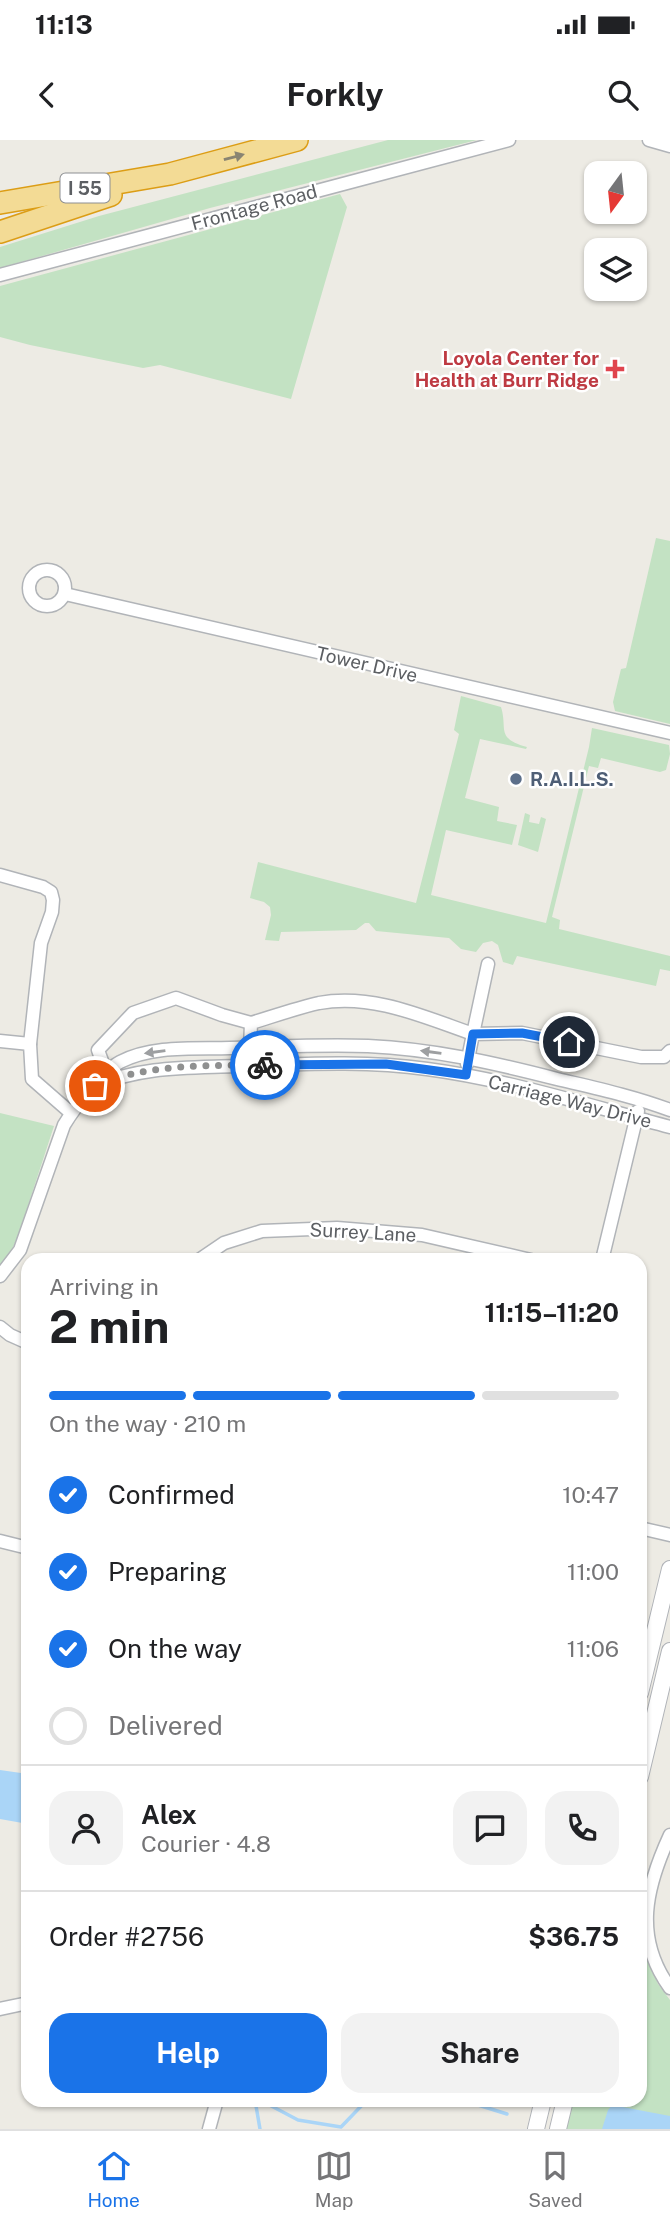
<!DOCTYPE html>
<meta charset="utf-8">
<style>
body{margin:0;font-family:"Public Sans",sans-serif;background:#f2f2f2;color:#202124;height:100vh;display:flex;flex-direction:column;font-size:26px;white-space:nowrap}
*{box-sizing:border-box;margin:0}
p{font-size:23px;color:#757577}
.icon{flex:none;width:38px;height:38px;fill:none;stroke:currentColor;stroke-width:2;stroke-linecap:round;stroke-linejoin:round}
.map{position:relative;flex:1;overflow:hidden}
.drawer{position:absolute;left:21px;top:1113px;width:626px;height:854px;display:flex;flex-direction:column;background:#fff;border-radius:21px;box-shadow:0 2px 5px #0004}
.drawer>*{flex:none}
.needle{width:46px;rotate:195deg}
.controls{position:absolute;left:584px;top:21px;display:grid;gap:14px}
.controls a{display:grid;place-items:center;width:63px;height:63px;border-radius:14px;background:#fff;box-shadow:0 2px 5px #0004;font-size:35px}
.pin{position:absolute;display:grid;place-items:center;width:60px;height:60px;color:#fff;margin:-30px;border:4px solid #fff;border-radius:50%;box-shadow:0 2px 7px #0007}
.courier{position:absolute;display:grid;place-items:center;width:70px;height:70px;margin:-35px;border:5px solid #1a73e8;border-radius:50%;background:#fff;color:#222;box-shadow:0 2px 9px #0007}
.headline em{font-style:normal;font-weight:700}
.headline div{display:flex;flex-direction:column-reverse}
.headline{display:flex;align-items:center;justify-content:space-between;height:119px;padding:0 28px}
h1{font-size:46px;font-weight:700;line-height:52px}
.bar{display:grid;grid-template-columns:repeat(4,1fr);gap:10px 7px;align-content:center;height:84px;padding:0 28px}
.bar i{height:9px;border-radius:5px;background:#e0e0e0}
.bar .active{background:#1a73e8}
.bar p{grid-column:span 4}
.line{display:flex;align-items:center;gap:18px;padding:0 28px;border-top:2px solid #e0e0e0}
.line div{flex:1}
.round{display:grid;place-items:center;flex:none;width:74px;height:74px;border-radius:21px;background:#f2f2f2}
ol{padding:0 28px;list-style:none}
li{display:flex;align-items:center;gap:21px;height:77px}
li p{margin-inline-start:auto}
li .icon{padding:7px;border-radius:50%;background:#1a73e8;color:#fff;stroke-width:4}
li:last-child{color:#757577}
li i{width:38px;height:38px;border:4px solid #e0e0e0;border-radius:50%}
.cta{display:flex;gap:14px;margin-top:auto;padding:14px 28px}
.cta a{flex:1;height:80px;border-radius:21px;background:#1a73e8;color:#fff;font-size:28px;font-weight:700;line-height:80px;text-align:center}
.cta a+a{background:#f2f2f2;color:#202124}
.status{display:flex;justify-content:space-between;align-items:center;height:49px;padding:0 35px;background:#fff;direction:ltr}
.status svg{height:19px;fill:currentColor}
header{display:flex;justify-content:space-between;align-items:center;height:91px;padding:0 28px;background:#fff;font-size:32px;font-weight:700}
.dock{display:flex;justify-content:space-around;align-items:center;height:98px;border-top:2px solid #e0e0e0;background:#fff;font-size:19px;color:#757577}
.dock a{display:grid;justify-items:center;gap:4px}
.dock .active{color:#1a73e8}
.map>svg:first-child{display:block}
</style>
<div class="status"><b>11:13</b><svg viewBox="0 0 49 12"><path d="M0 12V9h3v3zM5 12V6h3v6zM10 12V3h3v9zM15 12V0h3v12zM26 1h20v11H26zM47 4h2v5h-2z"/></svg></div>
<header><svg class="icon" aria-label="back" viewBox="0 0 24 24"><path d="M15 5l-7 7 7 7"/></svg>Forkly<svg class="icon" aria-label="search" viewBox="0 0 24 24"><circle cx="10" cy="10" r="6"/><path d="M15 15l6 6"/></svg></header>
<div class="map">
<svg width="670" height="1989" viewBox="0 0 670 1989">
<rect width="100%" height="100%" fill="#edebe4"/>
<g fill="#c3e2c3">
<polygon points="388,0 477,0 210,68 0,128 0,107 99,76"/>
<polygon points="340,54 347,67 291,259 160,225 143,228 30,205 0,197 0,146"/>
<polygon points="656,398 670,401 670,584 615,571 613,562 621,529 626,528"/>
<path d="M 461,556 L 501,567 C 508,589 495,598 527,607 L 526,609 L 480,599 L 465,658 L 499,667 L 497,681 L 517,685 L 512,705 L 446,690 L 431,755 L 546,783 L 589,607 L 592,588 L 669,605 L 670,614 L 666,630 L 660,632 L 601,618 L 598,628 L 589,626 L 552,777 L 560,780 L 559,789 L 670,816 L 670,831 L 660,829 L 656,846 L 517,816 L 513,825 L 503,822 L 498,805 L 492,801 L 483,803 L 476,812 L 461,809 L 449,798 L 376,791 L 369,783 L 365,783 L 356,790 L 281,792 L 279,801 L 265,800 L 271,775 L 270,767 L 264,762 L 250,758 L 258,722 L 416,763 L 459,594 L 454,590 Z"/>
<polygon points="525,673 530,675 529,682 539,684 541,677 546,679 538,712 518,705"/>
<polygon points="0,973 54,986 19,1093 12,1110 0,1127"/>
<polygon points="641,1802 658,1844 670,1860 670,1989 565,1989 572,1960 640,1960"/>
</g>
<g fill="#aad5f7">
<polygon points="0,1630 28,1634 28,1684 0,1679"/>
<polygon points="612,1965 670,1976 670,1989 602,1989 608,1970"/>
</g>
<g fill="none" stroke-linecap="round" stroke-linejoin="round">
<g stroke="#aad5f7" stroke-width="3.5">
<polyline points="255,1960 260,1989"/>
<polyline points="260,1960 298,1980 341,1987 367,1960"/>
<polyline points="462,1960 507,1974"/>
</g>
<defs>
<g id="minor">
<polyline points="649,0 670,6"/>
<polyline points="0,135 509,0"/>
<circle cx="47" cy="448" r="18"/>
<polyline points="65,454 670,593"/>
<polyline points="0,735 43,747 51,752 53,760 52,772 41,803 30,904"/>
<polyline points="0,901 30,904 32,939 71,973"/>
<path d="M 250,908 L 251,883 C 274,876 297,868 319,863 C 372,853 424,877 473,894 L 488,824"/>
<polyline points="467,924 473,894 522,893 641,917 664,917 670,911"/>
<polyline points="106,932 98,910 133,873 176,858 222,875 251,883"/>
<path d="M 96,946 C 140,926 189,928 236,926 C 300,924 364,920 427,929 C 510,940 590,966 670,987"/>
<polyline points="199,1120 224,1103 262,1091 337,1088 422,1095 531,1120"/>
<polyline points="602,1120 638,971"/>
<path d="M 0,1136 L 20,1110 L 64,985 C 75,967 102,932 120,922 C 152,905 195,909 230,908 C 276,907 322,904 368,906 C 433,909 495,923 557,939 C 595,948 633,956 670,970"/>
<polyline points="0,1187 10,1195 28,1203"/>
<polyline points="640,1388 670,1395"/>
<polyline points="0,1401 28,1408"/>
<path d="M 670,1695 C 646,1747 633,1797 670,1848"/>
<polyline points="0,1869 28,1863"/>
<polyline points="209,1989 217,1960"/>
</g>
<g id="secondary">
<polyline points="640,1553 670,1429"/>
<polyline points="640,1637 670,1511"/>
<polyline points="536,1989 543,1960"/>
<polyline points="558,1989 565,1960"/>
</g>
<g id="motorway">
<polyline points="0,63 170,34 297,0"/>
<polyline points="0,92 111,55"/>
</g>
</defs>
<use href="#minor" stroke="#b1b4b8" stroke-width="15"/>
<use href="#secondary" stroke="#b0b3b8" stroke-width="18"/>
<use href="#motorway" stroke="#dc9d15" stroke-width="24"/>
<use href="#minor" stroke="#fff" stroke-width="12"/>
<use href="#secondary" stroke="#fff" stroke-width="16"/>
<use href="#motorway" stroke="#f3db95" stroke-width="21"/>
</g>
<defs><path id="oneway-solid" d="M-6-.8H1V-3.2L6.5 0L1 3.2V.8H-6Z" transform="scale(1.75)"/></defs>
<use fill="#898472" href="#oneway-solid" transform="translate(234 17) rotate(-15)"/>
<g fill="#9d9fa1">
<use href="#oneway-solid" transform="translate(155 912) rotate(172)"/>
<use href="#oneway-solid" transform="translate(431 912) rotate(-172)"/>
</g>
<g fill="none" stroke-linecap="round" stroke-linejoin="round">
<path stroke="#8f9090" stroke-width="7" stroke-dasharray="0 12.6" d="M 95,946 C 147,923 209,926 265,925"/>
<polyline stroke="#1a73e8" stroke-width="9" points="265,925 386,924 466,935 473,894 522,893 569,902"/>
</g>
<path fill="#e0444e" stroke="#fff" stroke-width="2.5" d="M611.5 218.5h7v7h7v7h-7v7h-7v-7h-7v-7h7z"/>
<circle fill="#5c6f8a" stroke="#fff" stroke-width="2.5" cx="516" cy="639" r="7"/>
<g text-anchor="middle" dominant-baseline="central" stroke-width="5" stroke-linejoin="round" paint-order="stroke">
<rect fill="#fff" stroke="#8d8f92" stroke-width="2" x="60.5" y="33.5" width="49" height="29" rx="5"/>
<g font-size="18" font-weight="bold" fill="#5c5f63">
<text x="85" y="48">I 55</text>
</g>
<g font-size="19" fill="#5c5f63" stroke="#fff">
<text transform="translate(254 67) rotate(-15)">Frontage Road</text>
<text transform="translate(367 524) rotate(13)">Tower Drive</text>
<text transform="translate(570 961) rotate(14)">Carriage Way Drive</text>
<text transform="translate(363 1092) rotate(3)">Surrey Lane</text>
</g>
<g font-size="19" font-weight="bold" fill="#be3a42" stroke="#fff" text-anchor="end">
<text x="599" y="218">Loyola Center for<tspan x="599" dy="22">Health at Burr Ridge</tspan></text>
</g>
<g font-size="19" font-weight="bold" fill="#4e5e75" stroke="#fff" text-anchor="start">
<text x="530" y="639">R.A.I.L.S.</text>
</g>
</g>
</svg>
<div class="controls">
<a><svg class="needle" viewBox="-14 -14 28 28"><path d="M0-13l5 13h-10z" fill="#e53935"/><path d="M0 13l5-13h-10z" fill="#757577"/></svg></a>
<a><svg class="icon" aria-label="layers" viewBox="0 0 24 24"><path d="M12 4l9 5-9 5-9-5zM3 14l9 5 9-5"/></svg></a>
</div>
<div class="pin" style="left:95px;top:946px;background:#ea580c"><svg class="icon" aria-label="bag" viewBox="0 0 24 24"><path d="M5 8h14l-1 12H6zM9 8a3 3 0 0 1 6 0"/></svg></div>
<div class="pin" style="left:569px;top:902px;background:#1f2937"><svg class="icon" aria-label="home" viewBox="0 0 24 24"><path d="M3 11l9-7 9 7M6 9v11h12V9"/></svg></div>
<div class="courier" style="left:265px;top:925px"><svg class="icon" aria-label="bike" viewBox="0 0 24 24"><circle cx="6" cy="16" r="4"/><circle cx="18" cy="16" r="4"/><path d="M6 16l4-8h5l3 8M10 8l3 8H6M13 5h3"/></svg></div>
<section class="drawer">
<div class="headline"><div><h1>2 min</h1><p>Arriving in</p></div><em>11:15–11:20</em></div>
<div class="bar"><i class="active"></i><i class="active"></i><i class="active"></i><i></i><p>On the way · 210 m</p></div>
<ol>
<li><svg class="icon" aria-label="check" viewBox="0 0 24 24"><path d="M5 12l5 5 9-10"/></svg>Confirmed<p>10:47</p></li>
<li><svg class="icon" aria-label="check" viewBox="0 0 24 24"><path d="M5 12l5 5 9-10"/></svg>Preparing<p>11:00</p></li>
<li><svg class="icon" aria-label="check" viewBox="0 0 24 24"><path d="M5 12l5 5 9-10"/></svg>On the way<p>11:06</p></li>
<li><i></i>Delivered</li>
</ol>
<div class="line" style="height:126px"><a class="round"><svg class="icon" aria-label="person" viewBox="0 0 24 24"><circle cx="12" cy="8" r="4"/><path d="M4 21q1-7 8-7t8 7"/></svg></a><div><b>Alex</b><p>Courier · 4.8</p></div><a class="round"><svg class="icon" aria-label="chat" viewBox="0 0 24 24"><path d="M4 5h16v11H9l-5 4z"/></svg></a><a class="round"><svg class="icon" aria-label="phone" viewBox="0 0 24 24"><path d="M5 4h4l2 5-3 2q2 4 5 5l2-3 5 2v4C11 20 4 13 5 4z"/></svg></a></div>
<div class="line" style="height:91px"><div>Order #2756</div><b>$36.75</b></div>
<div class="cta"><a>Help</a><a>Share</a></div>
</section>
</div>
<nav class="dock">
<a class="active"><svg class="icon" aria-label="home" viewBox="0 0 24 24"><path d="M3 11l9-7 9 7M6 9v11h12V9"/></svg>Home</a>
<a><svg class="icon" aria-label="map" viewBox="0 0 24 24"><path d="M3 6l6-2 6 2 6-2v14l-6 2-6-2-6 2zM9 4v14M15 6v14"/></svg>Map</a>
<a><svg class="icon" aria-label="saved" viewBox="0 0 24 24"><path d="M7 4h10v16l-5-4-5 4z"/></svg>Saved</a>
</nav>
